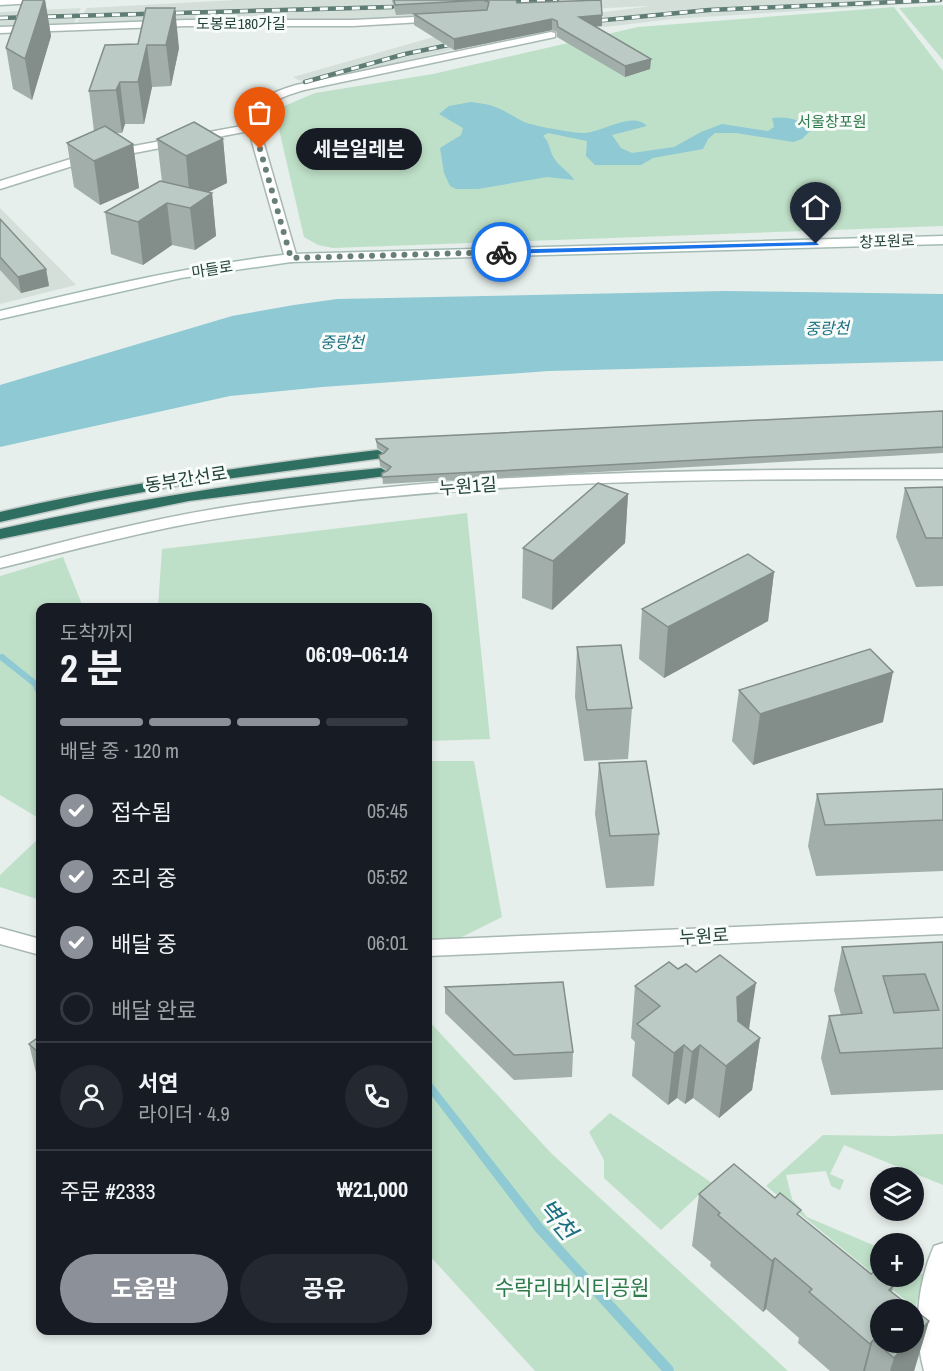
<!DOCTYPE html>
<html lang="ko">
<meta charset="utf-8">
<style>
body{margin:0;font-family:"Archivo Narrow","Noto Sans KR",sans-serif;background:#242831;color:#f1f3f6;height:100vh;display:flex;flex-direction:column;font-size:22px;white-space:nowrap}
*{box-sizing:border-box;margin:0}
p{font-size:20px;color:#9ea1a6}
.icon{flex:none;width:33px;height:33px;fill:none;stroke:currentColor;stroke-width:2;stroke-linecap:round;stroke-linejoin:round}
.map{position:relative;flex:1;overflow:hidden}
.details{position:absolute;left:36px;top:603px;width:396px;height:732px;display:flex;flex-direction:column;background:#171b24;border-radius:12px;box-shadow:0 3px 9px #0003}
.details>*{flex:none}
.tools{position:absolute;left:870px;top:1167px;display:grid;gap:12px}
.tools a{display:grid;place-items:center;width:54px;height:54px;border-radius:50%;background:#171b24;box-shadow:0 3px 9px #0003;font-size:30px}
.pin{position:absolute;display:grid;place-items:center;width:51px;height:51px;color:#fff;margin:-62px -26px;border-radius:50% 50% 50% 0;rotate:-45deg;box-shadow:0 0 6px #0007}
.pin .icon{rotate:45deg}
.courier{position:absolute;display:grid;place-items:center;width:60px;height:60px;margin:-30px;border:4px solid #1a73e8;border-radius:50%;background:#fff;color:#222;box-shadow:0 2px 8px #0007}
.bubble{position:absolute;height:42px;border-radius:21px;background:#171b24;box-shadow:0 3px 9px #0003;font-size:20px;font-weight:700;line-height:42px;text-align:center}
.headline em{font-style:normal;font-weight:700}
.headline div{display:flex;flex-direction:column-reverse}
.headline{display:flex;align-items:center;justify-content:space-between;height:102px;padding:0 24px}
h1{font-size:39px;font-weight:700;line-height:45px}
.bar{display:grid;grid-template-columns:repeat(4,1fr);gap:9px 6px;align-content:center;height:72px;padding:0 24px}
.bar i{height:8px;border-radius:4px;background:#363941}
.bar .current{background:#8c9099}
.bar p{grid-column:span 4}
.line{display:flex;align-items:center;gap:15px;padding:0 24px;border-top:2px solid #363941}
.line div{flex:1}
.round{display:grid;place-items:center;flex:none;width:63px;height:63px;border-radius:32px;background:#242831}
ol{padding:0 24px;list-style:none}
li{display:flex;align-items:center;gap:18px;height:66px}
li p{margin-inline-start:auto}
li .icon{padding:6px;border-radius:50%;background:#8c9099;color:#fff;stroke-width:4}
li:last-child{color:#9ea1a6}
li i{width:33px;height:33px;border:3px solid #363941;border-radius:50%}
.action{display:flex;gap:12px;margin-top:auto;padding:12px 24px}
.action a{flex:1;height:69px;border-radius:36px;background:#8c9099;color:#fff;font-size:24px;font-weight:700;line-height:69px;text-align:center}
.action a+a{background:#242831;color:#f1f3f6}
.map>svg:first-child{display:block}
</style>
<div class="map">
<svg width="943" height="1371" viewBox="0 0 943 1371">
<rect width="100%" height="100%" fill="#e6efeb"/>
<g fill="#d4dfda">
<polygon points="237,0 943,0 943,2 672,19 530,36 447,51 308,85 293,77 430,38 484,28 651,6 326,21 230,19 77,22 87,8"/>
<polygon points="81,8 74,23 0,26 0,12"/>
<polygon points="0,208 76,285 0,304"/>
</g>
<g fill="#bfe0c8">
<polygon points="943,5 943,60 899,8"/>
<polygon points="894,7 943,71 943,226 333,248 318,245 304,237 277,121 282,107 315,93 433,74 638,27"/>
<polygon points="467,513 490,739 428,741 428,608 158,607 162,549"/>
<polygon points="63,557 83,607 40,608 40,819 0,795 0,576"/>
<polygon points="428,761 474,761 502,917 428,954"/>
<polygon points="40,837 40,900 0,887 0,875"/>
<polygon points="428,1020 552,1154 788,1371 535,1371 428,1254"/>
<polygon points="610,1113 712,1183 661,1230 604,1178 604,1160 589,1132"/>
<polygon points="943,1134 943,1185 844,1145 830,1174 844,1180 840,1190 831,1186 826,1171 786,1175 792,1199 807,1217 880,1248 880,1276 914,1276 915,1263 924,1277 915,1308 766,1186 823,1135 893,1136"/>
</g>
<g fill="#8ec9d4">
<path d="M 471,102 C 498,105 500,109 522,121 C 532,126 569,132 581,133 C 601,134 632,110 647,126 L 612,135 L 621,148 L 632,153 L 674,147 L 701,132 L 722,124 L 768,131 L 774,127 L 772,118 C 789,116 799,119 811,130 L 802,139 L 793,142 L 736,133 L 715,133 L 708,139 L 703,149 L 653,158 L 641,165 L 595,165 L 586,156 L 587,141 L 548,133 L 543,136 C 550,142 549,150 554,158 C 559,167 569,171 574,180 L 547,177 L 478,189 L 456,189 L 450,186 L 444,173 L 440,148 L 461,135 L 463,128 L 439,114 L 449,106 Z"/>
<polygon points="725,291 943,294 943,361 549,371 322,387 230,396 0,447 0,385 232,316 294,305 337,299"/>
</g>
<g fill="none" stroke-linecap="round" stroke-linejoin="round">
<g fill="#8ec9d4" fill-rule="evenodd">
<polygon points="0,654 3,654 39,683 40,687 40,696 37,696 33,686 0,660"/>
<polygon points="428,1081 431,1082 543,1225 673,1367 674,1371 662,1371 535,1231 428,1091"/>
</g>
<polyline stroke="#bfccc8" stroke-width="11" stroke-dasharray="11 5" stroke-linecap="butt" points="517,0 523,13 551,35"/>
<defs>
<g id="street">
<polygon points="436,16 440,17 440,21 353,26 186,26 0,33 0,27 186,20 353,20"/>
<path d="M 551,32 L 555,33 L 555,37 L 304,90 C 285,96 257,103 259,127 L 297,258 L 296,261 L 291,262 L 285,258 L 249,131 L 82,163 L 0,189 L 0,181 L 80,156 L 247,125 C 248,100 276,91 296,85 Z"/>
<path d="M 943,469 L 943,479 C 706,479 468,479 233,516 C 154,528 77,549 0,568 L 0,558 C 77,538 154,518 233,506 C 468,470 706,470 943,469 Z"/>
<polygon points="943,918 943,934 428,956 428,940"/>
<polygon points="0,928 40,939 40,955 0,944"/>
<path d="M 943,1243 L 943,1371 L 924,1371 C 913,1331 917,1284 934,1246 Z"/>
</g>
<g id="secondary">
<polygon points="0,0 41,0 36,3 0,5"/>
<path d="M 943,236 L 943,244 L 291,262 L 181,278 L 0,319 L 0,311 C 96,288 192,265 291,254 Z"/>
</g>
<g id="highway">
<path d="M 378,450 L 386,455 L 383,458 L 188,484 L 94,501 L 0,522 L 0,512 C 125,483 251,465 378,450 Z"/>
<path d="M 381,468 L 389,473 L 386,476 L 189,501 L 0,539 L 0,529 C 126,501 252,480 381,468 Z"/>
</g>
</defs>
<use href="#street" stroke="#a8b8b2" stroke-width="3"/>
<use href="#secondary" stroke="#a4bbb3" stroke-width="3"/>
<use href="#highway" stroke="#c2cac8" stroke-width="3"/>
<use href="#street" fill="#fff" fill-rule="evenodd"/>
<use href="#secondary" fill="#fff" fill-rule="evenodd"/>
<use href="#highway" fill="#2f6f62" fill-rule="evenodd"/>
<defs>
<g id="rail">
<polyline points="505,2 557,0"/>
<polyline points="0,18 392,7"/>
<polyline points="584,22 709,10 940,0"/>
<polyline points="305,82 405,54 463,42"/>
</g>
</defs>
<use href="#rail" stroke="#5f7d75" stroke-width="4.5"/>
<use href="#rail" stroke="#f7fbf9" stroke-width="3" stroke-dasharray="8" stroke-linecap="butt"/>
</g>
<g fill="#a1aea9">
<polygon points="23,0 45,0 51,36 32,100 13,89 6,48"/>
<polygon points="392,0 516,0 517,3 602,26 595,26 651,59 650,69 625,77 557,37 557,32 552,30 454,50 414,25 414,14 396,15"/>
<polygon points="146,8 179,48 171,86 152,87 144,124 125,124 122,133 116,133 133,144 139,188 100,205 74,187 67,143 94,131 89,91 138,44"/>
<polygon points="157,139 223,139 227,183 209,192 212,193 216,236 195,250 172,245 143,265 111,254 105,212 162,182"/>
<polygon points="0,219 46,269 49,286 21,293 0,270"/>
<polygon points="943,411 943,453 383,484 382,473 388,471 380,466 379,455 385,453 377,448 376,439"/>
<polygon points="943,487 943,586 916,587 896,537 905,488"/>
<polygon points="628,494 625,543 552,610 522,598 523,548"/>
<polygon points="774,572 768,621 664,678 639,659 642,609"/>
<polygon points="577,647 632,708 628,759 584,761 575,697"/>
<polygon points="739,690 883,722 753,765 732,741"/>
<polygon points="599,763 659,834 654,886 606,888 595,814"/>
<polygon points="943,789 943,871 816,876 808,846 817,794"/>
<polygon points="943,942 943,1090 831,1095 821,1058 829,1016 841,1015 834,990 842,947"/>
<polygon points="635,986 749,1029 760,1038 752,1090 719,1118 693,1098 685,1104 677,1098 668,1105 632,1076 635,1042 631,1038"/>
<polygon points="445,987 573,1052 572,1077 514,1080 445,1013"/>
<polygon points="40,1036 40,1089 29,1044"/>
<polygon points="699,1194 775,1198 800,1217 871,1274 894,1285 892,1292 929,1321 914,1371 830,1371 798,1343 799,1338 766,1309 763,1312 710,1266 711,1262 692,1246"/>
</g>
<g fill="#838d89">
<polygon points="44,0 45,0 51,36 32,100 25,59"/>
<polygon points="175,8 179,48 171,86 166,45"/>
<polygon points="602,15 602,26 579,28 579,17"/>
<polygon points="552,19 552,30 454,50 454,39"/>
<polygon points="147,45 152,87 144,124 138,82"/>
<polygon points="651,59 650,69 625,77 625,66"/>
<polygon points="120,82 125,124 122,133 116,90"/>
<polygon points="223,139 227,183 190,201 186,156"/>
<polygon points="133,144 139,188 100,205 94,161"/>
<polygon points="212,193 216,236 195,250 190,208"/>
<polygon points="167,203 172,245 143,265 138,222"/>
<polygon points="46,269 49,286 21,293 18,277"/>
<polygon points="628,494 625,543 552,610 553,561"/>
<polygon points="774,572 768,621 664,678 668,627"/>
<polygon points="893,672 883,722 753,765 760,714"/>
<polygon points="756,983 748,1036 729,1050 737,997"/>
<polygon points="760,1038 752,1090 719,1118 726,1066"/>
<polygon points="684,1045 677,1098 668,1105 674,1053"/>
<polygon points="700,1045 693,1098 685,1104 692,1052"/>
<polygon points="775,1258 766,1309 763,1312 772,1261"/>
<polygon points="929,1321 914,1371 890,1371 894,1358 908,1342 914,1342 914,1337"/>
<polygon points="873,1340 865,1371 863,1371 870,1344"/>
</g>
<g fill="#bbcac4" stroke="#838d89" stroke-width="1.5" fill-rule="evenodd">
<polygon points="23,0 44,0 25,59 6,48"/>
<polygon points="394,0 516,0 517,3 601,0 602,15 579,17 651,59 625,66 558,27 557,21 552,19 454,39 414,14 487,10 489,2 483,0 395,5"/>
<polygon points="146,8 175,8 166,45 147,45 138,82 120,82 116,90 89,91 105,45 138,44"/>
<polygon points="194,122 223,139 186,156 157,139"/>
<polygon points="105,126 133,144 94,161 67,143"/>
<polygon points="160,181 212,193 190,208 167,203 138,222 105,212"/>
<polygon points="0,219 46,269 18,277 0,257"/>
<polygon points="943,411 943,447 382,477 382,473 387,471 391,467 380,460 379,455 384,453 388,449 377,442 376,439"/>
<polygon points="598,483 628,494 553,561 523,548"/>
<polygon points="943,487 943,538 926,538 905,488"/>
<polygon points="748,554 774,572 668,627 642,609"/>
<polygon points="621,645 632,708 587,710 577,647"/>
<polygon points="870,649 893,672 760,714 739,690"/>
<polygon points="646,761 659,834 610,836 599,763"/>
<polygon points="943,789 943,820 825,825 817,794"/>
<path d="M 943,942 L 943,1048 L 840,1053 L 829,1016 L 862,1013 L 842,947 ZM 925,974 L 939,1010 L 894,1013 L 883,976 Z"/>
<polygon points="720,955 756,983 737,997 738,1021 760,1038 726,1066 700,1045 692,1052 684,1045 674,1053 637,1024 660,1006 635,986 669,962 678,969 686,964 696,972"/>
<polygon points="563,982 573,1052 514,1055 445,987"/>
<polygon points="40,1036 40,1054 29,1044"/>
<polygon points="734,1164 775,1198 780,1193 801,1210 797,1214 871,1274 876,1270 880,1274 880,1276 884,1276 894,1285 889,1290 929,1321 914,1337 914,1310 880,1310 880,1342 908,1342 894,1358 873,1340 870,1344 809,1292 812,1289 775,1258 772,1261 718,1215 720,1213 699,1194"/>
</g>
<polygon fill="#1a73e8" points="816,242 819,245 501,254 498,252 501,250"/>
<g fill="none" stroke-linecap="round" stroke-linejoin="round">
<polyline stroke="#687f78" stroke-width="6" stroke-dasharray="0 10.8" points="260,149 291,258 501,252"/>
</g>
<g text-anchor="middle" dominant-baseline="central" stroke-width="6" stroke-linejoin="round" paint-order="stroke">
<g font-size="15" fill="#24423a" stroke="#f7fbf9">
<text x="241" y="23">도봉로180가길</text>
<text transform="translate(887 241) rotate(-2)">창포원로</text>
<text transform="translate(212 269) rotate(-9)">마들로</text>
</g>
<g font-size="15" fill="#2d7a4b" stroke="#f7fbf9">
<text x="832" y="121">서울창포원</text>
</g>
<g font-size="16" font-style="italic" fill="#1c6f80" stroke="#f7fbf9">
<text transform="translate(827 328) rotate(-1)">중랑천</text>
<text x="342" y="342">중랑천</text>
</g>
<g font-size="18" fill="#24423a" stroke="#f7fbf9">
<text transform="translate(186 479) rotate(-9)">동부간선로</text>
<text transform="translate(468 486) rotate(-4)">누원1길</text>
<text transform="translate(704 936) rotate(-3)">누원로</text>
</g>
<g font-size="21" fill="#2d7a4b" stroke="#f7fbf9">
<text x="572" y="1287">수락리버시티공원</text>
</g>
<g font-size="24" font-style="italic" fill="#1c6f80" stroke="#f7fbf9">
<text transform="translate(558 1219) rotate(50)">벽천</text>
</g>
</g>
</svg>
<div class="tools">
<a><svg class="icon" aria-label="layers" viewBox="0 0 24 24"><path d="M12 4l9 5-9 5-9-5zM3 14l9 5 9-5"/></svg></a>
<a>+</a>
<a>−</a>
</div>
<div class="pin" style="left:260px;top:149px;background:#ea580c"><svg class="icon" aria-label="bag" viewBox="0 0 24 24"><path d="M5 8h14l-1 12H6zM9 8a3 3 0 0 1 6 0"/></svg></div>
<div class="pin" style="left:816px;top:244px;background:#1f2937"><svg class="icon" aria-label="home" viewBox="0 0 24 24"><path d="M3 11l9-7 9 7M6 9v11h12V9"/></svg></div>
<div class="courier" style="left:501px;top:252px"><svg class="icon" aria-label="bike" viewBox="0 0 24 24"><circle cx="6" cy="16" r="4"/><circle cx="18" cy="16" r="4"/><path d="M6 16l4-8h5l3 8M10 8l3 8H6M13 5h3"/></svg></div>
<div class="bubble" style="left:296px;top:128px;width:126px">세븐일레븐</div>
<section class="details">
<div class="headline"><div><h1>2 분</h1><p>도착까지</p></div><em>06:09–06:14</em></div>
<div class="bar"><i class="current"></i><i class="current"></i><i class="current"></i><i></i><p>배달 중 · 120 m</p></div>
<ol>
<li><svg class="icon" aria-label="check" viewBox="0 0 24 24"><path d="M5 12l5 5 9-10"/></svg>접수됨<p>05:45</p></li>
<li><svg class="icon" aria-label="check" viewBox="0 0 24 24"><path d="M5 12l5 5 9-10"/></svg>조리 중<p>05:52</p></li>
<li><svg class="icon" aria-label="check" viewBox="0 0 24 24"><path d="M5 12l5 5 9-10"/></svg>배달 중<p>06:01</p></li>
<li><i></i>배달 완료</li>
</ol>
<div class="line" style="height:108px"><a class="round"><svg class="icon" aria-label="person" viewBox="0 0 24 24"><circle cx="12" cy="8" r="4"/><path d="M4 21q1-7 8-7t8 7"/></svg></a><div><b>서연</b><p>라이더 · 4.9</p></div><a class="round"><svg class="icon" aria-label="phone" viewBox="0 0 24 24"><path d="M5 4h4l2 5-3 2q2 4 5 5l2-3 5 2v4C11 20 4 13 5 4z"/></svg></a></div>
<div class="line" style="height:78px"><div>주문 #2333</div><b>₩21,000</b></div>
<div class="action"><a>도움말</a><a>공유</a></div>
</section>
</div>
